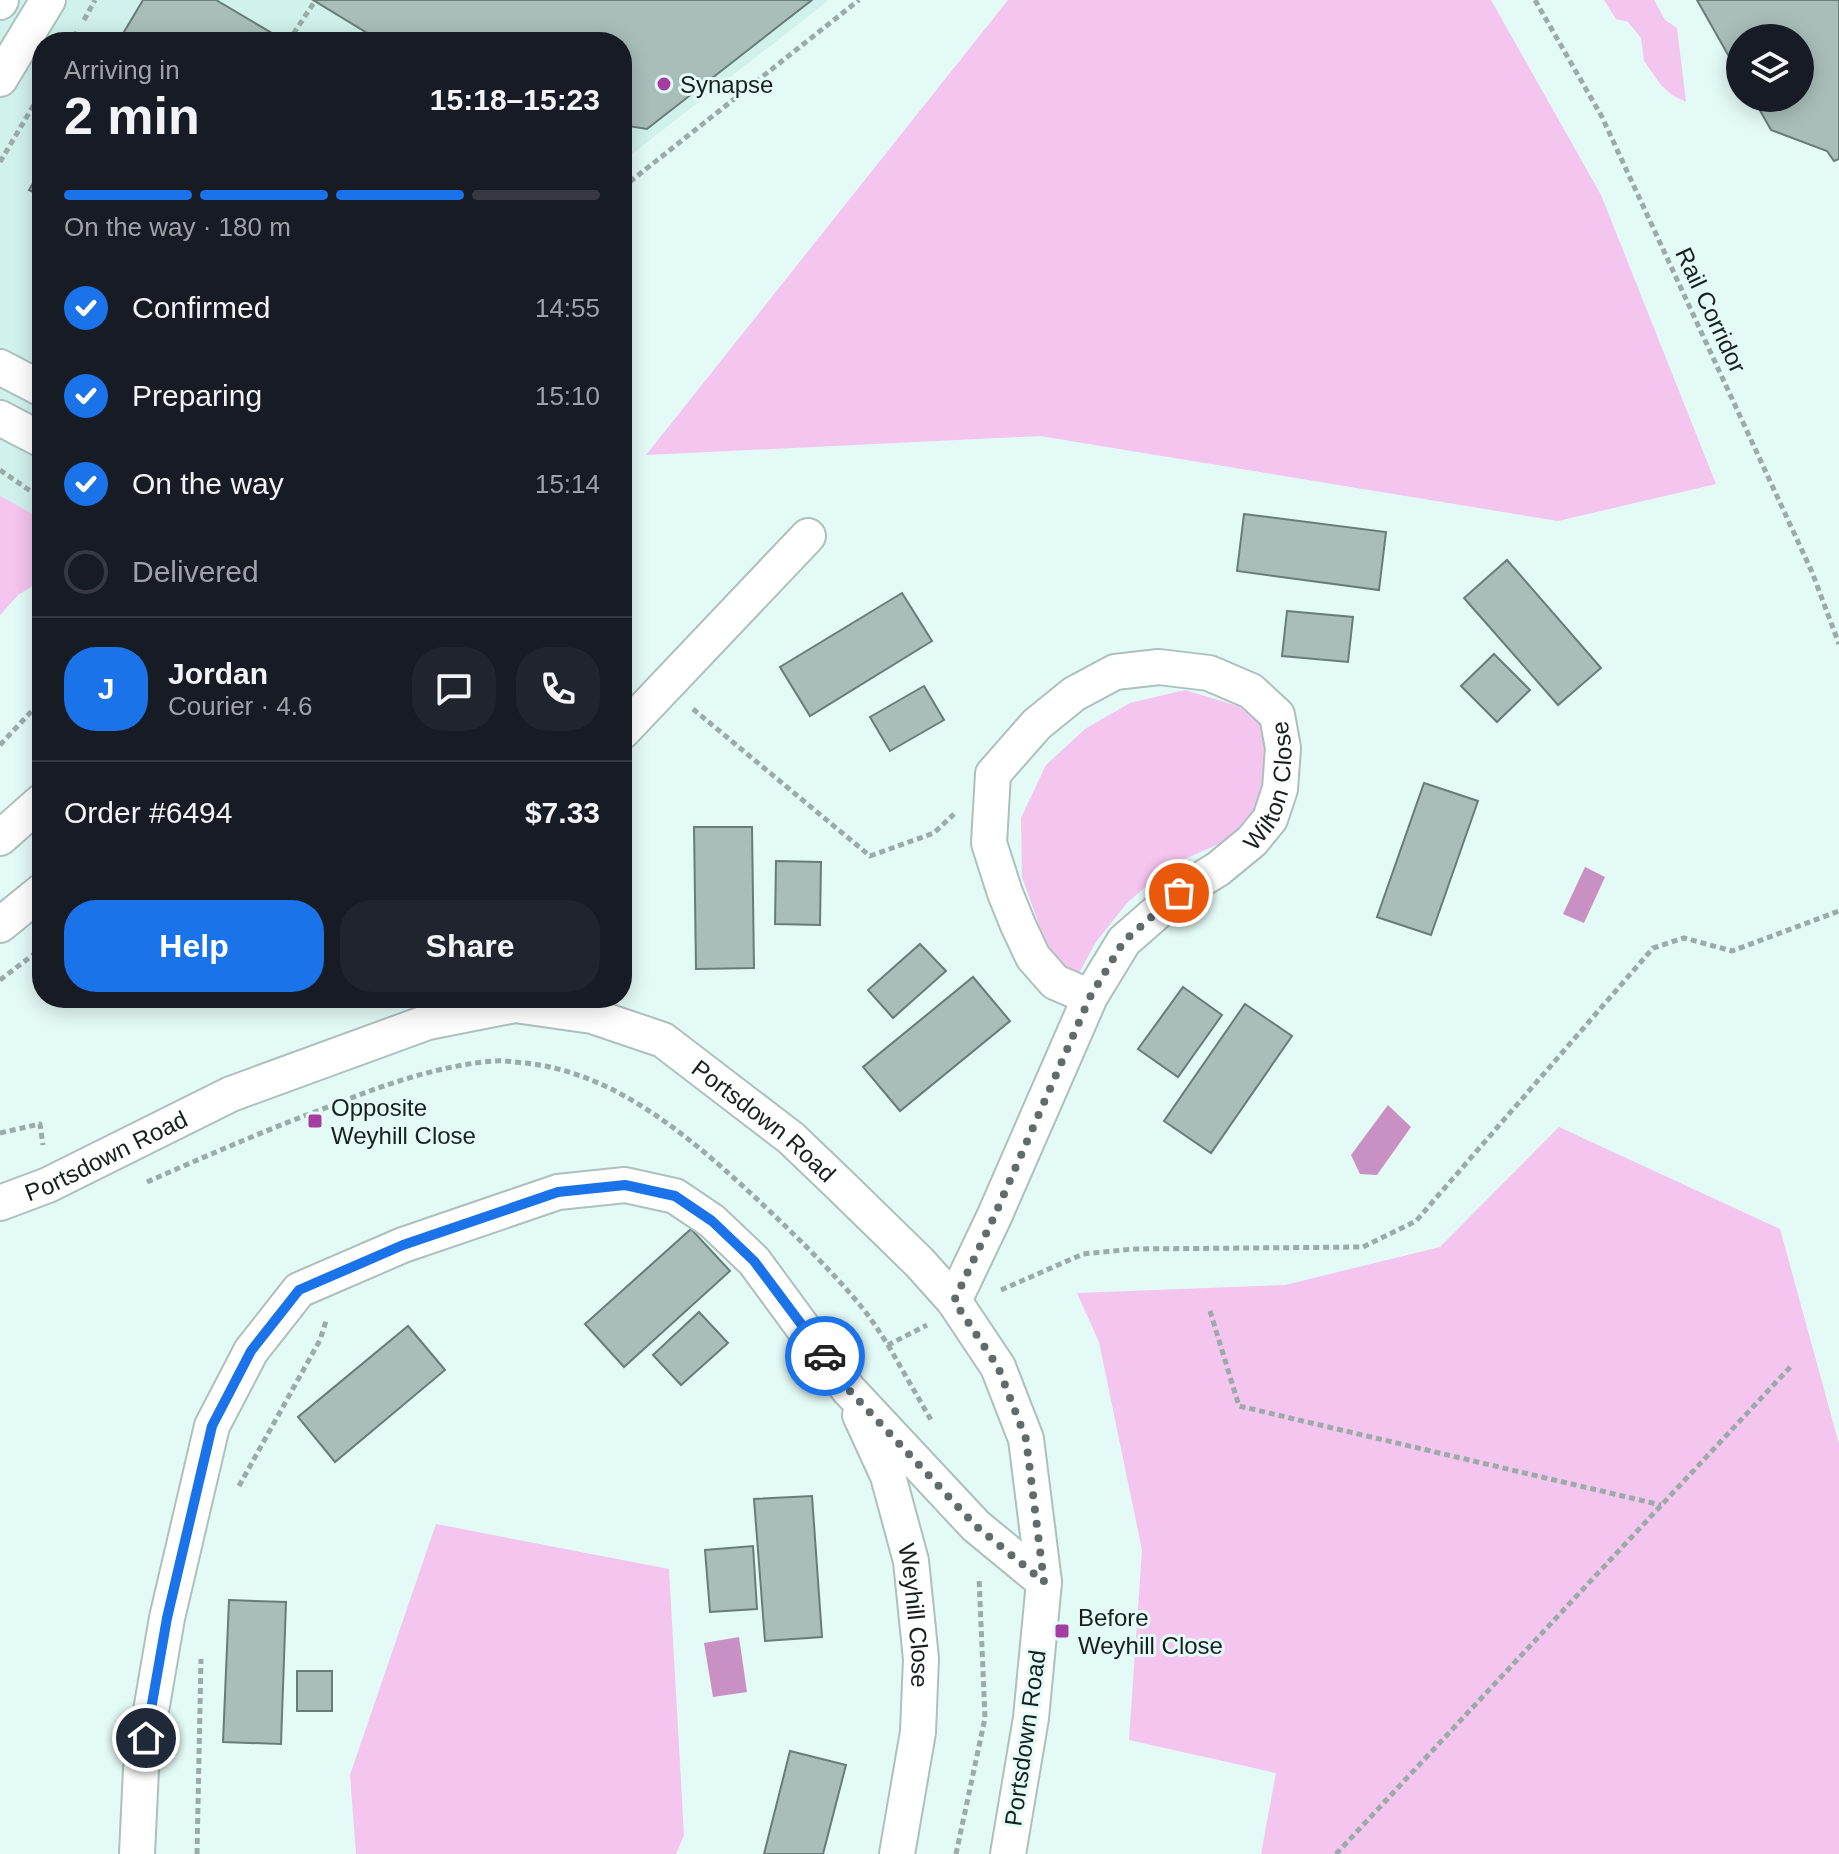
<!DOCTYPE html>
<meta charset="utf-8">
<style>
body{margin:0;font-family:Helvetica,sans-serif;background:#20242c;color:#f1f3f6;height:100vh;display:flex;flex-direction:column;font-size:30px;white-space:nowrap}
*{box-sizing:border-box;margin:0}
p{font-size:26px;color:#9ea1a6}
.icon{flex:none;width:44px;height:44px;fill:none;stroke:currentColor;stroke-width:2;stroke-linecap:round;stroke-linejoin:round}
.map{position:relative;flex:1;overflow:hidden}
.details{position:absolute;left:32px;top:32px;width:600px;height:976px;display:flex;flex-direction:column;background:#171b24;border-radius:32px;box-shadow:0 4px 20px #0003}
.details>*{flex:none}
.controls{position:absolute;left:1726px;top:24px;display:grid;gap:16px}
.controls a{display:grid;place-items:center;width:88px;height:88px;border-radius:50%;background:#171b24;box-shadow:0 4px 20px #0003;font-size:40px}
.pin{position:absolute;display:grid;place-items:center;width:68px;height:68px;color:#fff;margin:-34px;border:4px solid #fff;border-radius:50%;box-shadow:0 2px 8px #0007}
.courier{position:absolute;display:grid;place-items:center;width:80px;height:80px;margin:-40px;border:6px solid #1a73e8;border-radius:50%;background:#fff;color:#222;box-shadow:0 2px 10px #0007}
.overview em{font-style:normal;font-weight:700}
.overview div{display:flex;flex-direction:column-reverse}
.overview{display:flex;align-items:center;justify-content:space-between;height:136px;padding:0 32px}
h1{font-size:52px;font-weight:700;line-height:60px}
.bar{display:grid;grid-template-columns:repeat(4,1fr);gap:12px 8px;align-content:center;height:96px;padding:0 32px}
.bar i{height:10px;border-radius:6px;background:#363941}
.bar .on{background:#1a73e8}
.bar p{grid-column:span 4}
.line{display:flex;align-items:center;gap:20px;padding:0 32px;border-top:2px solid #363941}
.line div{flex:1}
.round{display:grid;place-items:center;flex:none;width:84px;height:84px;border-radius:32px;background:#20242c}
ol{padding:0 32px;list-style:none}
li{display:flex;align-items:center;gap:24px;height:88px}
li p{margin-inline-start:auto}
li .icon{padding:8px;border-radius:50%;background:#1a73e8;color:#fff;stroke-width:4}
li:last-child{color:#9ea1a6}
li i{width:44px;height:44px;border:4px solid #363941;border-radius:50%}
.cta{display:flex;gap:16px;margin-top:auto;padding:16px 32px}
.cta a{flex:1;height:92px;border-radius:32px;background:#1a73e8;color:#fff;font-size:32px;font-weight:700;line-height:92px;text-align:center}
.cta a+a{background:#20242c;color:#f1f3f6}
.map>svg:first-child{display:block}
</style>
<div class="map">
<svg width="1839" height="1854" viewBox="0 0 1839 1854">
<rect width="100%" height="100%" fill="#e4faf7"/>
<polygon fill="#d1f1ec" points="0,0 829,0 622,162 622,42 42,42 42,581 19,594 0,615"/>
<g fill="#f4c5ef">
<polygon points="1008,0 1491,0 1601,195 1716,484 1558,521 1040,436 646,455"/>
<polygon points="1604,0 1654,0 1665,20 1677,28 1686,102 1672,95 1661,85 1644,61 1641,38 1628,22 1616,19"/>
<polygon points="0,496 42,519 42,581 19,594 0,615"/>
<polygon points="1185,690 1238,706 1275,735 1287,771 1244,833 1171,865 1127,903 1096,942 1074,982 1044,939 1022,877 1021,818 1046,765 1085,729 1130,703"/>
<polygon points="1559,1127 1780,1229 1839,1444 1839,1854 1261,1854 1276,1773 1129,1740 1142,1550 1099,1342 1077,1293 1285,1285 1440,1247"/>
<polygon points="436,1524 669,1569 684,1835 676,1854 356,1854 350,1775"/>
</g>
<g fill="#c991c3">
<polygon points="1585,867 1605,877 1584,923 1563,914"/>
<polygon points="1388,1105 1411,1127 1377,1175 1360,1174 1351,1155"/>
<polygon points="739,1637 747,1692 713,1697 704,1643"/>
</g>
<g fill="#a9bebb" stroke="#687c79" stroke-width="2">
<polygon points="143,0 216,0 287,42 118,42"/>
<polygon points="313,0 812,0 647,129 622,125 622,42 382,42"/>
<polygon points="1697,0 1839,0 1839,159 1834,161 1827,151 1771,130 1753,98 1800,98 1800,38 1740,38 1740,76"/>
<polygon points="42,168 42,196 29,190"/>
<polygon points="1244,514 1386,532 1379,590 1237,571"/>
<polygon points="1507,560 1601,668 1558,705 1464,598"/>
<polygon points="902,593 932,641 810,716 780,667"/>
<polygon points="1287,611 1353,617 1348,662 1282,656"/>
<polygon points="1494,654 1530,690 1497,722 1461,686"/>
<polygon points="924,686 944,720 890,751 870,717"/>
<polygon points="1424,783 1478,801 1431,935 1377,917"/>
<polygon points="694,827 752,827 754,968 696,969"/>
<polygon points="776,861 821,862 820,925 775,924"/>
<polygon points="920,944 946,971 893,1018 868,990"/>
<polygon points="973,977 1010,1021 900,1111 863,1067"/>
<polygon points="1183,987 1222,1015 1178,1077 1138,1049"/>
<polygon points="1245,1004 1292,1036 1211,1153 1164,1121"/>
<polygon points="691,1229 730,1271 624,1367 585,1324"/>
<polygon points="699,1312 728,1343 681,1385 653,1355"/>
<polygon points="408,1326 445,1370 335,1462 298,1417"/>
<polygon points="812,1496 822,1637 765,1641 754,1499"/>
<polygon points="753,1546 757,1609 710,1612 705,1550"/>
<polygon points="229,1600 286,1602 281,1744 223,1742"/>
<rect x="297" y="1671" width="35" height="40"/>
<polygon points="790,1751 846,1765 823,1854 764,1854"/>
</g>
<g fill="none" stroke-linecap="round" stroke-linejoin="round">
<defs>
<g id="street">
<polyline points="0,2 1,0"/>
<polyline points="0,79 48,0"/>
<polyline points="0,367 42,389"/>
<polyline points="0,418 42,440"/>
<polyline points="622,732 808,536"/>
<polyline points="0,838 42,801"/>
<polyline points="0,925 42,891"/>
<path id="s1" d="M 0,1203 L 48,1185 L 231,1094 L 428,1022 L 515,1005 L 592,1016 L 663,1040 L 791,1138 L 839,1184 L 919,1262 L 954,1301 L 998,1367 L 1026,1439 L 1044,1582 L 1031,1718 L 1008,1854"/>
<path id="s2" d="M 954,1301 L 994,1217 L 1090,997 L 1124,941 L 1179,893 L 1218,869 L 1252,841 L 1270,819 L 1280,789 L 1283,748 L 1277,715 L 1251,691 L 1209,673 L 1159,667 L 1115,672 L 1074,694 L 1037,724 L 993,774 L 989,843 L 1005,893 L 1018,925 L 1033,957 L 1055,982 L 1090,997"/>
<path id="s3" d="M 860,1415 L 888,1476 L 911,1561 L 921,1659 L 918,1732 L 897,1854"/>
<polyline points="137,1854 141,1769 167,1618 212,1426 251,1351 299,1290 403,1245 558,1192 625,1185 675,1196 712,1221 754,1261 848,1389 976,1526 1044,1582"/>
</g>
</defs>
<use href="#street" stroke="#acc1be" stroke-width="38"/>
<g stroke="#9aaba8" stroke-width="5" stroke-dasharray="6 4" stroke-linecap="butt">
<polyline points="1535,0 1602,117 1812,572 1839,644"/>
<polyline points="84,20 95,0"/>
<polyline points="71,42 77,32"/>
<polyline points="288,42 315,1"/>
<polyline points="0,162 42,91"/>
<polyline points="622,188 859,0"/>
<polyline points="0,470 42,499"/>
<polyline points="693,709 870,856 934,833 954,814"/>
<polyline points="0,745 42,700"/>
<polyline points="0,980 42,948"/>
<polyline points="0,1133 40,1124 43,1145"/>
<path d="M 147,1182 C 204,1157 261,1132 320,1110 C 376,1088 433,1066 494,1061 C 503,1060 514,1062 524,1063 C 617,1072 693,1140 759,1201 C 794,1234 829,1268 860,1305 C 870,1317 879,1331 888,1345 L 927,1325"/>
<polyline points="1001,1290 1083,1254 1133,1249 1363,1247 1416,1221 1653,948 1684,938 1732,951 1839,911"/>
<polyline points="1210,1311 1239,1406 1661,1505"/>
<polyline points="888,1345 931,1420"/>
<polyline points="239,1486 320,1340 327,1318"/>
<polyline points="197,1854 201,1659"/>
<polyline points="956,1854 985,1718 979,1577"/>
<polyline points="1336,1854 1793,1364"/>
</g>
<use href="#street" stroke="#fff" stroke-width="34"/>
</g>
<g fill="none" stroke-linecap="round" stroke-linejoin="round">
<polyline stroke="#5f6c6b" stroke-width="8" stroke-dasharray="0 14.4" points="825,1356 848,1389 976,1526 1044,1582 1026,1439 998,1367 954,1301 994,1217 1090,997 1124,941 1179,893"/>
<polyline stroke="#1a73e8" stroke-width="10" points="146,1738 167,1618 212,1426 251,1351 299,1290 403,1245 558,1192 625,1185 675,1196 712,1221 754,1261 825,1356"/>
</g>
<g fill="#a53c9f" stroke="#e4faf7" stroke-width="3">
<circle cx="664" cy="84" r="8"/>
<rect x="307" y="1113" width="16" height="16" rx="4"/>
<rect x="1054" y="1623" width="16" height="16" rx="4"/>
</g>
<g text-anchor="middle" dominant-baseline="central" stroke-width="6" stroke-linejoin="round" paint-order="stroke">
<g font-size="24" fill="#18201f" stroke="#e4faf7" text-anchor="start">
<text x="680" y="84">Synapse</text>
<text x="331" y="1107">Opposite<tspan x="331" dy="28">Weyhill Close</tspan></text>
<text x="1078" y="1617">Before<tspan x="1078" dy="28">Weyhill Close</tspan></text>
</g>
<g font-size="24" fill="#18201f" stroke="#e4faf7">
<text transform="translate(1711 310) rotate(65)">Rail Corridor</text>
<text stroke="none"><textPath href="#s2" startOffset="622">Wilton Close</textPath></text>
<text stroke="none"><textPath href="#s1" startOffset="836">Portsdown Road</textPath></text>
<text stroke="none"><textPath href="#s1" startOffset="116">Portsdown Road</textPath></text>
<text stroke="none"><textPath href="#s3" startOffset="210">Weyhill Close</textPath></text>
<text transform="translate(1025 1738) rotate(-82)">Portsdown Road</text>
</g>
</g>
</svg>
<div class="controls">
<a><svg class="icon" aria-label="layers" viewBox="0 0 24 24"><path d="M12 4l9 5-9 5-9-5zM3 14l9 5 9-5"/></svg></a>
</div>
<div class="pin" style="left:1179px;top:893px;background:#ea580c"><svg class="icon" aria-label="bag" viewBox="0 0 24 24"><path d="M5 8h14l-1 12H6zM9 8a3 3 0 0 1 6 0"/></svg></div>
<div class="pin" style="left:146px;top:1738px;background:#1f2937"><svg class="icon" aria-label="home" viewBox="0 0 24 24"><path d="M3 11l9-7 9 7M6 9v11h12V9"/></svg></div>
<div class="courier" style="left:825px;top:1356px"><svg class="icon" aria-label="car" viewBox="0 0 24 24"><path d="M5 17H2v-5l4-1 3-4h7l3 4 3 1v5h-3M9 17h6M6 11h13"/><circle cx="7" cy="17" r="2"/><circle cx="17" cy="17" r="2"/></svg></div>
<section class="details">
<div class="overview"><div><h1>2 min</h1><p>Arriving in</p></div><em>15:18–15:23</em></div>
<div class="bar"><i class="on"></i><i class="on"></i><i class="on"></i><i></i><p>On the way · 180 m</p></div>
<ol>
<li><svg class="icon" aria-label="check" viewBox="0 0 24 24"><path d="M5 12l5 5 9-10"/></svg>Confirmed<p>14:55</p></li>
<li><svg class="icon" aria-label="check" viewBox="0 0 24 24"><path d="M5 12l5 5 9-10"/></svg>Preparing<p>15:10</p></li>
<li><svg class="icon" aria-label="check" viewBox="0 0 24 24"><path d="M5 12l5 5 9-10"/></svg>On the way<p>15:14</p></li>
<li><i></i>Delivered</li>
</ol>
<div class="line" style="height:144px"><b class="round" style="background:#1a73e8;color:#fff">J</b><div><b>Jordan</b><p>Courier · 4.6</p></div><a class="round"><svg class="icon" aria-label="chat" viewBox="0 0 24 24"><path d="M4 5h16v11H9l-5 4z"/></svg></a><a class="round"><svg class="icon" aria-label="phone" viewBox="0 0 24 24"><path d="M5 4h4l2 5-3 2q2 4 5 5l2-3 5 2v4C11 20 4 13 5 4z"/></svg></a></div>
<div class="line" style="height:104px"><div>Order #6494</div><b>$7.33</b></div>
<div class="cta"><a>Help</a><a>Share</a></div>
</section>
</div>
